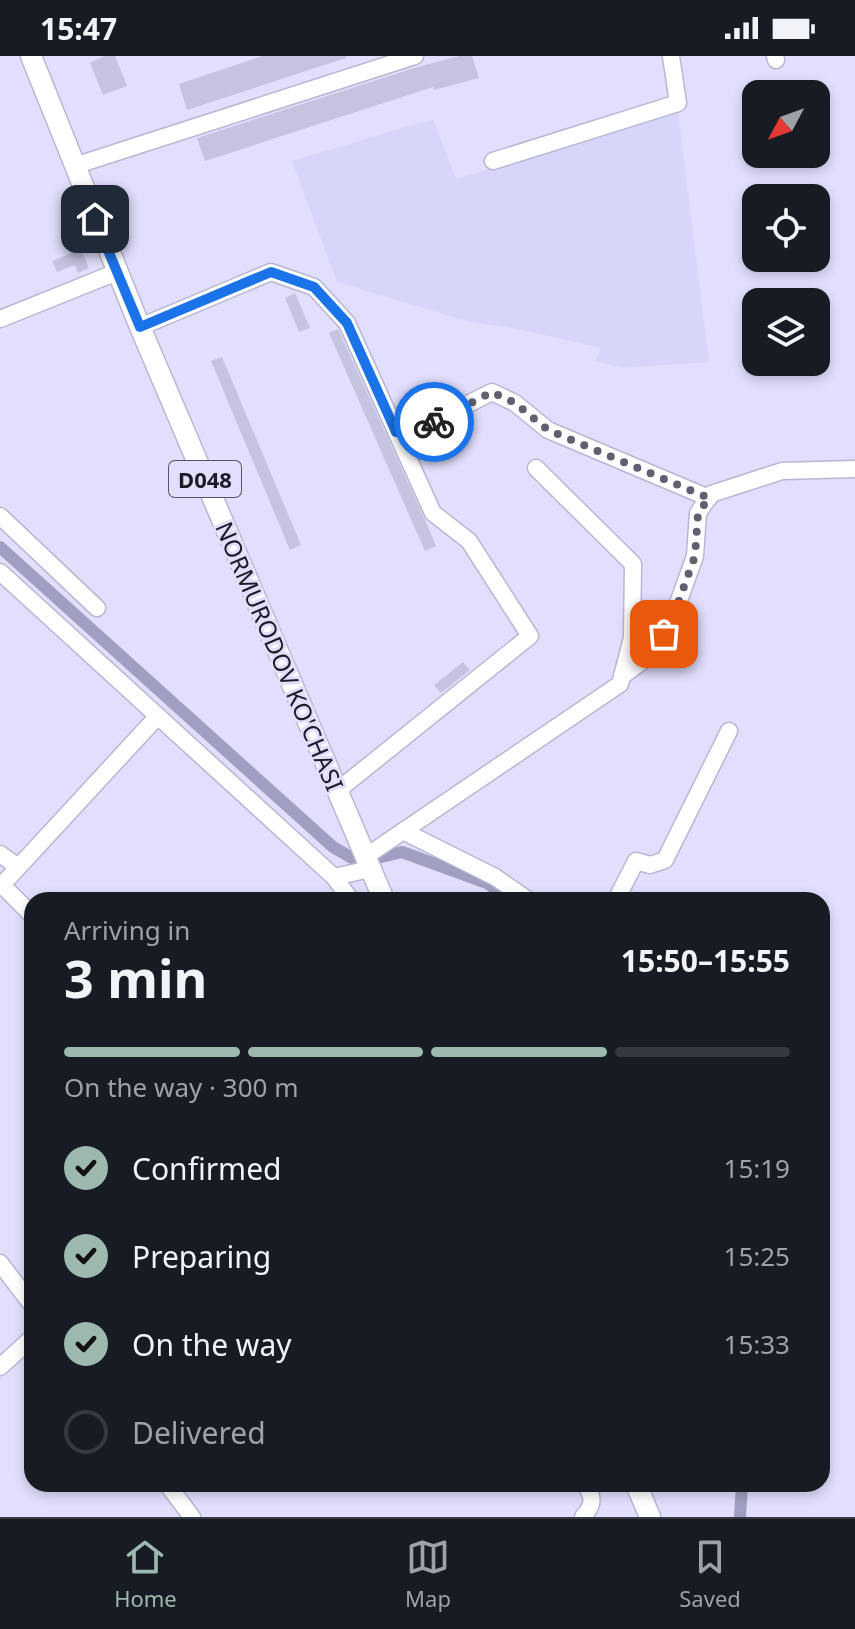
<!DOCTYPE html>
<meta charset="utf-8">
<style>
body{margin:0;font-family:"Noto Sans",sans-serif;background:#242831;color:#f1f3f6;height:100vh;display:flex;flex-direction:column;font-size:30px;white-space:nowrap}
*{box-sizing:border-box;margin:0}
p{font-size:26px;color:#9ea1a6}
.icon{flex:none;width:44px;height:44px;fill:none;stroke:currentColor;stroke-width:2;stroke-linecap:round;stroke-linejoin:round}
.map{position:relative;flex:1;overflow:hidden}
.drawer{position:absolute;left:24px;top:836px;width:806px;height:600px;display:flex;flex-direction:column;background:#171b24;border-radius:24px;box-shadow:0 4px 12px #0003}
.drawer>*{flex:none}
.needle{width:52px;rotate:229deg}
.buttons{position:absolute;left:742px;top:24px;display:grid;gap:16px}
.buttons a{display:grid;place-items:center;width:88px;height:88px;border-radius:16px;background:#171b24;box-shadow:0 4px 12px #0003;font-size:40px}
.pin{position:absolute;display:grid;place-items:center;width:68px;height:68px;color:#fff;margin:-34px;border-radius:16px;box-shadow:0 4px 12px #0006}
.courier{position:absolute;display:grid;place-items:center;width:80px;height:80px;margin:-40px;border:6px solid #1a73e8;border-radius:50%;background:#fff;color:#222;box-shadow:0 2px 10px #0007}
.head em{font-style:normal;font-weight:700}
.head div{display:flex;flex-direction:column-reverse}
.head{display:flex;align-items:center;justify-content:space-between;height:136px;padding:0 40px}
h1{font-size:52px;font-weight:700;line-height:60px}
.bar{display:grid;grid-template-columns:repeat(4,1fr);gap:12px 8px;align-content:center;height:96px;padding:0 40px}
.bar i{height:10px;border-radius:6px;background:#363941}
.bar .on{background:#9db8ae}
.bar p{grid-column:span 4}
ol{padding:0 40px;list-style:none}
li{display:flex;align-items:center;gap:24px;height:88px}
li p{margin-inline-start:auto}
li .icon{padding:8px;border-radius:50%;background:#9db8ae;color:#111;stroke-width:4}
li:last-child{color:#9ea1a6}
li i{width:44px;height:44px;border:4px solid #363941;border-radius:50%}
.status{display:flex;justify-content:space-between;align-items:center;height:56px;padding:0 40px;background:#171b24;direction:ltr}
.status svg{height:22px;fill:currentColor}
.tabs{display:flex;justify-content:space-around;align-items:center;height:112px;border-top:2px solid #363941;background:#171b24;font-size:22px;color:#9ea1a6}
.tabs a{display:grid;justify-items:center;gap:4px}
.tabs .on{color:#9db8ae}
.map>svg:first-child{display:block}
</style>
<div class="status"><b>15:47</b><svg viewBox="0 0 49 12"><path d="M0 12V9h3v3zM5 12V6h3v6zM10 12V3h3v9zM15 12V0h3v12zM26 1h20v11H26zM47 4h2v5h-2z"/></svg></div>
<div class="map">
<svg width="855" height="1461" viewBox="0 0 855 1461">
<rect width="100%" height="100%" fill="#e1dffd"/>
<polygon fill="#d7d5fa" points="678,56 709,306 622,312 596,305 601,292 518,273 470,266 337,226 292,105 433,63 456,123"/>
<g fill="none" stroke-linecap="round" stroke-linejoin="round">
<g stroke="#a19fc1" stroke-width="12">
<polyline points="0,491 333,791 352,802"/>
<polyline points="377,802 402,796 487,827 511,844"/>
<polyline points="740,1461 742,1428"/>
</g>
</g>
<g fill="#c5c3e0">
<polygon points="105,0 115,0 127,30 103,39 90,7"/>
<polygon points="263,0 346,0 346,2 187,54 179,28"/>
<polygon points="459,0 472,0 479,22 434,34 433,31 205,105 197,82 414,12"/>
<polygon points="77,184 89,212 78,217 75,209 57,216 52,205 70,198 66,188"/>
<polygon points="295,237 310,272 299,276 285,242"/>
<polygon points="338,273 426,466 436,490 425,495 329,277"/>
<polygon points="222,301 301,489 290,494 211,305"/>
<polygon points="463,606 470,614 441,637 434,629"/>
</g>
<g fill="none" stroke-linecap="round" stroke-linejoin="round">
<defs>
<g id="minor">
<polyline points="775,0 776,4"/>
<polyline points="493,105 678,47 671,0"/>
<polyline points="74,110 415,0"/>
<polyline points="0,263 117,216"/>
<polyline points="140,271 271,216 314,231 347,267 433,457 469,485 530,580 337,735"/>
<polyline points="396,376 422,371 492,336 515,347 548,374 709,442"/>
<polyline points="0,460 97,552"/>
<polyline points="0,516 334,821 351,844"/>
<polyline points="622,620 644,604 656,592 672,564 695,500 698,457 711,438 782,415 855,413"/>
<polyline points="403,775 495,821 528,844"/>
<polyline points="0,798 17,810"/>
<polyline points="365,801 620,628 632,582 633,508 536,412"/>
<polyline points="334,821 370,813"/>
<polyline points="2,829 32,859"/>
<polyline points="0,831 157,661"/>
<polyline points="616,844 636,805 650,809 665,804 729,675"/>
<polyline points="0,1207 32,1249"/>
<polyline points="0,1311 32,1282"/>
<polyline points="167,1428 192,1461"/>
<path d="M 583,1461 C 594,1448 594,1442 585,1428"/>
</g>
<g id="major">
<polyline points="31,0 140,271 384,844"/>
<polyline points="636,1428 650,1461"/>
</g>
</defs>
<use href="#minor" stroke="#b8b7d3" stroke-width="19"/>
<use href="#major" stroke="#b8b7d3" stroke-width="23"/>
<use href="#minor" stroke="#fff" stroke-width="16"/>
<use href="#major" stroke="#fff" stroke-width="20"/>
</g>
<g fill="none" stroke-linecap="round" stroke-linejoin="round">
<polyline stroke="#616071" stroke-width="8" stroke-dasharray="0 14.4" points="434,366 492,336 515,347 548,374 709,442 698,457 695,500 672,564 664,578"/>
<polyline stroke="#1a73e8" stroke-width="10" points="95,163 140,271 271,216 314,231 347,267 396,376 422,371 434,366"/>
</g>
<g text-anchor="middle" dominant-baseline="central" stroke-width="6" stroke-linejoin="round" paint-order="stroke">
<rect fill="#e1dffd" stroke="#575666" stroke-width="2" x="169" y="405" width="72" height="36" rx="6"/>
<g font-size="22" font-weight="bold" fill="#1c1b26">
<text x="205" y="423">D048</text>
</g>
<g font-size="24" fill="#1c1b26" stroke="#e1dffd">
<text transform="translate(280 600) rotate(67)">NORMURODOV KO'CHASI</text>
</g>
</g>
</svg>
<div class="buttons">
<a><svg class="needle" viewBox="-14 -14 28 28"><path d="M0-13l5 13h-10z" fill="#e53935"/><path d="M0 13l5-13h-10z" fill="#9ea1a6"/></svg></a>
<a><svg class="icon" aria-label="locate" viewBox="0 0 24 24"><circle cx="12" cy="12" r="6"/><path d="M12 2v4M12 18v4M2 12h4M18 12h4"/></svg></a>
<a><svg class="icon" aria-label="layers" viewBox="0 0 24 24"><path d="M12 4l9 5-9 5-9-5zM3 14l9 5 9-5"/></svg></a>
</div>
<div class="pin" style="left:664px;top:578px;background:#ea580c"><svg class="icon" aria-label="bag" viewBox="0 0 24 24"><path d="M5 8h14l-1 12H6zM9 8a3 3 0 0 1 6 0"/></svg></div>
<div class="pin" style="left:95px;top:163px;background:#1f2937"><svg class="icon" aria-label="home" viewBox="0 0 24 24"><path d="M3 11l9-7 9 7M6 9v11h12V9"/></svg></div>
<div class="courier" style="left:434px;top:366px"><svg class="icon" aria-label="bike" viewBox="0 0 24 24"><circle cx="6" cy="16" r="4"/><circle cx="18" cy="16" r="4"/><path d="M6 16l4-8h5l3 8M10 8l3 8H6M13 5h3"/></svg></div>
<section class="drawer">
<div class="head"><div><h1>3 min</h1><p>Arriving in</p></div><em>15:50–15:55</em></div>
<div class="bar"><i class="on"></i><i class="on"></i><i class="on"></i><i></i><p>On the way · 300 m</p></div>
<ol>
<li><svg class="icon" aria-label="check" viewBox="0 0 24 24"><path d="M5 12l5 5 9-10"/></svg>Confirmed<p>15:19</p></li>
<li><svg class="icon" aria-label="check" viewBox="0 0 24 24"><path d="M5 12l5 5 9-10"/></svg>Preparing<p>15:25</p></li>
<li><svg class="icon" aria-label="check" viewBox="0 0 24 24"><path d="M5 12l5 5 9-10"/></svg>On the way<p>15:33</p></li>
<li><i></i>Delivered</li>
</ol>
</section>
</div>
<nav class="tabs">
<a class="on"><svg class="icon" aria-label="home" viewBox="0 0 24 24"><path d="M3 11l9-7 9 7M6 9v11h12V9"/></svg>Home</a>
<a><svg class="icon" aria-label="map" viewBox="0 0 24 24"><path d="M3 6l6-2 6 2 6-2v14l-6 2-6-2-6 2zM9 4v14M15 6v14"/></svg>Map</a>
<a><svg class="icon" aria-label="saved" viewBox="0 0 24 24"><path d="M7 4h10v16l-5-4-5 4z"/></svg>Saved</a>
</nav>
